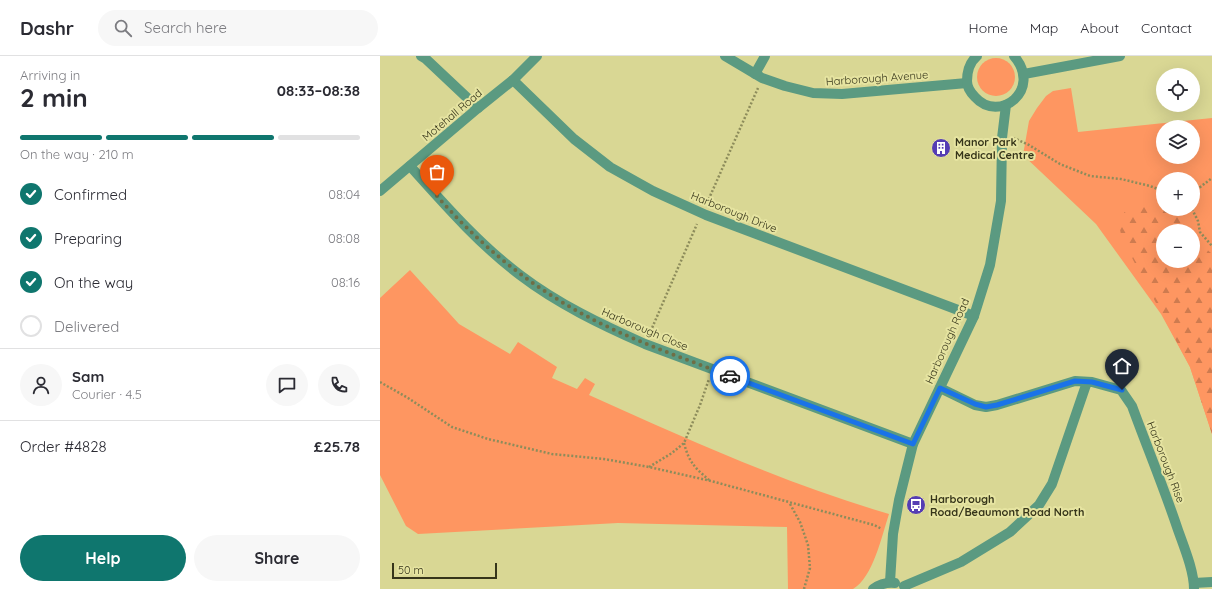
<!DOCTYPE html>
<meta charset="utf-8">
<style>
body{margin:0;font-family:Quicksand,sans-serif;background:#f7f7f7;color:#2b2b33;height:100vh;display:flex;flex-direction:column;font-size:15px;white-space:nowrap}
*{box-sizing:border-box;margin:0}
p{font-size:13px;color:#7c7c81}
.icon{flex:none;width:22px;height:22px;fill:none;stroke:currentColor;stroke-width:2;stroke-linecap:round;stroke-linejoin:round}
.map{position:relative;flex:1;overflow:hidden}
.side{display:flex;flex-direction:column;background:#fff;width:380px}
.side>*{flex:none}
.fabs{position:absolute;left:776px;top:12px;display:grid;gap:8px}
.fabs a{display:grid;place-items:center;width:44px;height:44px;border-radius:50%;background:#fff;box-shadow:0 4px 16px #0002;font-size:20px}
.scale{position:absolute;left:12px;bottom:10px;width:105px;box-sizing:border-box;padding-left:4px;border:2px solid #36351a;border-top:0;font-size:11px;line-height:14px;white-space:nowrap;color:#36351a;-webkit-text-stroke:3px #e6e4a1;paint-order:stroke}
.pin{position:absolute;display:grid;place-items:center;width:34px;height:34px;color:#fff;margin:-41px -17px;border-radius:50% 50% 50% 0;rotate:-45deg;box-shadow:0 0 4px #0007}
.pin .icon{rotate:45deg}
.courier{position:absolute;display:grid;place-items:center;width:40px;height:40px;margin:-20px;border:3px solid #1a73e8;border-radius:50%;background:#fff;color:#222;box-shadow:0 1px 5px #0007}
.summary em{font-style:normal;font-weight:800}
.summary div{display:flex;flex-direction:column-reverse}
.summary{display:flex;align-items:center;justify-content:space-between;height:68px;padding:0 20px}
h1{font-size:26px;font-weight:800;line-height:30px}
.bar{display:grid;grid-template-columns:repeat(4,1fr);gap:6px 4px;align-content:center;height:48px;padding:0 20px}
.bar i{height:5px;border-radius:3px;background:#e1e1e2}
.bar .active{background:#0f766e}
.bar p{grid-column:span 4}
.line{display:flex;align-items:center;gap:10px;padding:0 20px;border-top:1px solid #e1e1e2}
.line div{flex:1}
.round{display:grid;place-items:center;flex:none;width:42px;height:42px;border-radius:21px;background:#f7f7f7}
ol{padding:0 20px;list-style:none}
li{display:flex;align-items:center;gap:12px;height:44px}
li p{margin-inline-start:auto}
li .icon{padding:4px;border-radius:50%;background:#0f766e;color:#fff;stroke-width:4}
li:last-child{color:#7c7c81}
li i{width:22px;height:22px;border:2px solid #e1e1e2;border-radius:50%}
.button{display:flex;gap:8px;margin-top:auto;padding:8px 20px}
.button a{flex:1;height:46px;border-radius:24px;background:#0f766e;color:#fff;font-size:16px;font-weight:800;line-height:46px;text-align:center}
.button a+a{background:#f7f7f7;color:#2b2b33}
header{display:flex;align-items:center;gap:24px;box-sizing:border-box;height:56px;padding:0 20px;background:#fff;border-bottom:1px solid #e1e1e2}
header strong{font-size:19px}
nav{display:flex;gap:22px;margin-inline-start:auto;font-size:14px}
.search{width:280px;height:36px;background:#f7f7f7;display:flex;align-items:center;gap:10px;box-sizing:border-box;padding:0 14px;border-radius:22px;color:#7c7c81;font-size:15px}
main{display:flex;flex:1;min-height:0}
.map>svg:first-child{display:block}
</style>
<header>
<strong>Dashr</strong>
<div class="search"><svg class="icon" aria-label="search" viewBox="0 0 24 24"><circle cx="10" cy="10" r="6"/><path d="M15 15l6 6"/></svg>Search here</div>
<nav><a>Home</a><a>Map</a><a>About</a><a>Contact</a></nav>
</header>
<main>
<section class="side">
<div class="summary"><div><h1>2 min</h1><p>Arriving in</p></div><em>08:33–08:38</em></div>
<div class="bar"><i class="active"></i><i class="active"></i><i class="active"></i><i></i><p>On the way · 210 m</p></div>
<ol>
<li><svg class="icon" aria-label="check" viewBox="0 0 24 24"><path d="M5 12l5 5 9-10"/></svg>Confirmed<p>08:04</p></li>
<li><svg class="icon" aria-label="check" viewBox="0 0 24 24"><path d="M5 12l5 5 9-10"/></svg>Preparing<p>08:08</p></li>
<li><svg class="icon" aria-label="check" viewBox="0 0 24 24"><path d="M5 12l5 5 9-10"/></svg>On the way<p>08:16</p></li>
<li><i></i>Delivered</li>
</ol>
<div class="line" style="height:72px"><a class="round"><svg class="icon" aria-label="person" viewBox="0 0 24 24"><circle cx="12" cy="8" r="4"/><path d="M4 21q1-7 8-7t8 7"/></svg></a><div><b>Sam</b><p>Courier · 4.5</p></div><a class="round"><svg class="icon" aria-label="chat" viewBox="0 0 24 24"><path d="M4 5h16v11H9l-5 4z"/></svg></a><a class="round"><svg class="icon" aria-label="phone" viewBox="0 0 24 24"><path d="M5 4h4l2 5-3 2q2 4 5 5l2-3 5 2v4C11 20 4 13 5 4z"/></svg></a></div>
<div class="line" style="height:52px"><div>Order #4828</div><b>£25.78</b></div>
<div class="button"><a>Help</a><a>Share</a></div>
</section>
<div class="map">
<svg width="832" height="533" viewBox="0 0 832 533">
<defs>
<pattern id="forest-firs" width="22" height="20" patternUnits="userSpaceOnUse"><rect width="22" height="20" fill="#fe9661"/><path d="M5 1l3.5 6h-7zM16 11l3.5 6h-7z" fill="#ce7b4f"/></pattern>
</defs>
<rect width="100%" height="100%" fill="#d9d794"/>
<g fill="#fe9661" fill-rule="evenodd">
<circle cx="616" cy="21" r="19"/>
<path d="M 691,32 L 698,76 L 832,62 L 832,378 L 810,311 L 781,258 L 716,168 L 643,99 L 649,65 L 657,52 L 666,40 L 673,35 ZM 783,71 L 813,71 L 813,101 L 783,101 ZM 783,123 L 813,123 L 813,153 L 783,153 ZM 783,175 L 813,175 L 813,205 L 783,205 Z"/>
<path d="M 30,214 L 79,268 L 130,298 L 138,286 L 177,311 L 172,322 L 197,333 L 205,322 L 215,328 L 209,339 C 307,383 406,428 509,458 C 502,479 493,522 473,533 L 408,533 L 407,471 L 238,467 L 38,478 L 26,470 L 0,419 L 0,242 Z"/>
</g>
<path fill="url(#forest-firs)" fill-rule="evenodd" d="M 777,148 L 783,149 L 783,153 L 801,153 L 812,163 L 819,186 L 832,198 L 832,378 L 810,311 L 742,183 L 738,164 L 749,151 ZM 783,175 L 813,175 L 813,205 L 783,205 Z"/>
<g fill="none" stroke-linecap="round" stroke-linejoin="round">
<g stroke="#8d8c5b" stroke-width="2.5" stroke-dasharray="2 2" stroke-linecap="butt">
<polyline points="633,82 636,83 649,89 680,108 710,120 741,123 770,130 783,135"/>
<polyline points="813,136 819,132 832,122"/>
<polyline points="327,147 378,32"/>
<polyline points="812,153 818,165 820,176 832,190"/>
<polyline points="269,279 317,168"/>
<polyline points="0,326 28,342 72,371 108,383 172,398 224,403 269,411 331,425 494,469 502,473"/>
<path d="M 304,387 C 309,406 314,411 329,424"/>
<polyline points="269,411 292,397 304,387 320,349 329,323"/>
<polyline points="410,448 420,466 428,489 430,512 424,533"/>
</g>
<g stroke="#5b9a81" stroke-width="10">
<polyline points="41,0 46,3 98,52"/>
<polyline points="345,0 382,22 405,30 433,37 462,38 587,27"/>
<path d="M 597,0 C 590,6 587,15 587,25 C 587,31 591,37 595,41 C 619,68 663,34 634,0"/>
<polyline points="375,18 385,0"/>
<polyline points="644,18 740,0"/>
<polyline points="133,24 194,83 230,111 273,135 326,159 594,260"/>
<path d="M 30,110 C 65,149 99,188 140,219 C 178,248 222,269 265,288 L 533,388"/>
<polyline points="0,135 98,52 133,24 157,0"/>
<path d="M 560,332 L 595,349 L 606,351 L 617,349 L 695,325 L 712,326 L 741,334 L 752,350 C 767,391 784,432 798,474 C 804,491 814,515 814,533"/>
<polyline points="510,526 513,478 519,444 533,388 594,260 610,209 621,145 622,82 626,49"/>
<polyline points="814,527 832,526"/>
<polyline points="524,530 581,506 630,476 659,449 672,428 707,326"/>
<path d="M 493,533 C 500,528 507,526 515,527"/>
</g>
</g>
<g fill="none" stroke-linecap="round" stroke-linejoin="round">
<path stroke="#6f6e45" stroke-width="4" stroke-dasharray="0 7.2" d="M 57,140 C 104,194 160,238 224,269 C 265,289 308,304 350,320"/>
<polyline stroke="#1a73e8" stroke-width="5" points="350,320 533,388 560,332 595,348 606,351 617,349 695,325 712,326 742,334"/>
</g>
<defs>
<symbol id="building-disc" viewBox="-11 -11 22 22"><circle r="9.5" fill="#553db4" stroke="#e6e4a1"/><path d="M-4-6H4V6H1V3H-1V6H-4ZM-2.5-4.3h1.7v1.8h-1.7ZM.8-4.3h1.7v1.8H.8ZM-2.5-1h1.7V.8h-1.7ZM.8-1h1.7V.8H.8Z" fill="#fff"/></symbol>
<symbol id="bus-disc" viewBox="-11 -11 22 22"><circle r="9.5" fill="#553db4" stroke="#e6e4a1"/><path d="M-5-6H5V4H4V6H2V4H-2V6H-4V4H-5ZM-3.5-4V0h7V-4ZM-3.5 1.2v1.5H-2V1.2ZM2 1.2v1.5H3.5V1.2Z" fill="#fff"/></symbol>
</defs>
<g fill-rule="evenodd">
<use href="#building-disc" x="550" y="81" width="22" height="22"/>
<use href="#bus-disc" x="525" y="438" width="22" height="22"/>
</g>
<g text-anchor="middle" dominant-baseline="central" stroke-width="4" stroke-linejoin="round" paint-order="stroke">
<g font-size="11" fill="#36351a" stroke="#e6e4a1">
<text transform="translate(497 22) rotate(-4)">Harborough Avenue</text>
<text transform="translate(72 59) rotate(-40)">Motehall Road</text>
<text transform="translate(354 156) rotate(22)">Harborough Drive</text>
<text transform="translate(265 273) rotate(23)">Harborough Close</text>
<text transform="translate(567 285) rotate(-66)">Harborough Road</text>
<text transform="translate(786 406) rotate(69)">Harborough Rise</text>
</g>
<g font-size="11" font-weight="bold" fill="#36351a" stroke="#e6e4a1" text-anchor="start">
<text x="575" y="86">Manor Park<tspan x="575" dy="13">Medical Centre</tspan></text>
<text x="550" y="443">Harborough<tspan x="550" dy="13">Road/Beaumont Road North</tspan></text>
</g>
</g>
</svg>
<div class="fabs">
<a><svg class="icon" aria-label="locate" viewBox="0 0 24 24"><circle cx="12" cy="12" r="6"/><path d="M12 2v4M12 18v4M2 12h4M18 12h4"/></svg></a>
<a><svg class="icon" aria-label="layers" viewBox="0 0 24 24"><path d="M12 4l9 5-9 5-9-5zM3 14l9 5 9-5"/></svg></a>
<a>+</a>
<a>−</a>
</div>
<div class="scale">50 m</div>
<div class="pin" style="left:57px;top:140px;background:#ea580c"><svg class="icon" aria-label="bag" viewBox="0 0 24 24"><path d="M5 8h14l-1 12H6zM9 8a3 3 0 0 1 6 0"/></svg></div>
<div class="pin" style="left:742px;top:334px;background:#1f2937"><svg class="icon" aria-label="home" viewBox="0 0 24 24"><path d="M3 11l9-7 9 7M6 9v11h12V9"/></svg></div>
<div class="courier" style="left:350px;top:320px"><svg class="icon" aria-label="car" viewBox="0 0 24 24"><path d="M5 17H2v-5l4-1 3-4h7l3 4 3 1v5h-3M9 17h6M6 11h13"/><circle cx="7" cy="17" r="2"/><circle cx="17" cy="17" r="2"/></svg></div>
</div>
</main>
